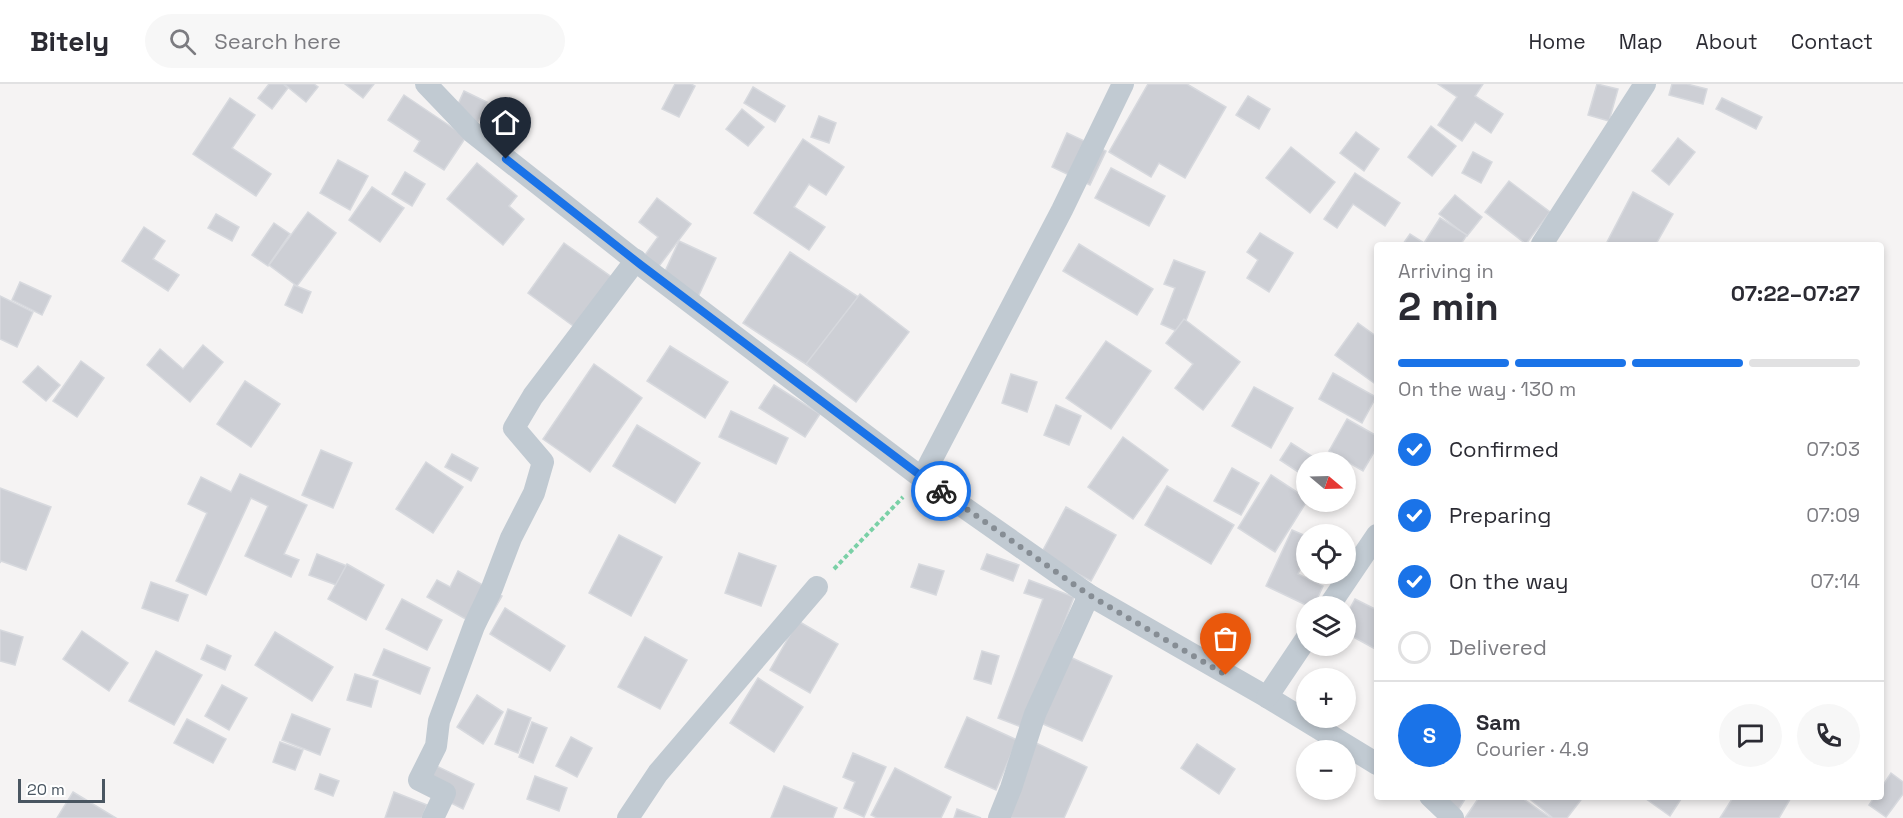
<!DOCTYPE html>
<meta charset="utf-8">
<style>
body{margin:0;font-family:"Space Grotesk",sans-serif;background:#f7f7f7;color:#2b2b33;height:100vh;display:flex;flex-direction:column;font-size:22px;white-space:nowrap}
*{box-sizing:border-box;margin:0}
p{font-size:20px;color:#7c7c81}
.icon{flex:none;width:33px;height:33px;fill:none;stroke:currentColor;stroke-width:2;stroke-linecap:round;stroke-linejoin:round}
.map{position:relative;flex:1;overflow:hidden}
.side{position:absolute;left:1374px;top:158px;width:510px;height:558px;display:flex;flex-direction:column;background:#fff;border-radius:6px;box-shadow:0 3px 9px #0003}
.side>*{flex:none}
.needle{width:39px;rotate:109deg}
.buttons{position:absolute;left:1296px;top:368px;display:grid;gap:12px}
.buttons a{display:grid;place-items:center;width:60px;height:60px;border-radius:50%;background:#fff;box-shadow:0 3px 9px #0003;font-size:30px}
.scale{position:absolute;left:18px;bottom:15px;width:87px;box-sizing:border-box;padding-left:6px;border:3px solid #4a5661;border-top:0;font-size:16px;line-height:21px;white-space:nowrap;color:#4a5661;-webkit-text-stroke:4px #fff;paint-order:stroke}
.pin{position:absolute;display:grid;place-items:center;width:51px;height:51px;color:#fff;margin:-62px -26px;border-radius:50% 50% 50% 0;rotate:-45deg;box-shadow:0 0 6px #0007}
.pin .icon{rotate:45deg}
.courier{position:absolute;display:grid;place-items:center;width:60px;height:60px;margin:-30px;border:4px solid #1a73e8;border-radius:50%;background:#fff;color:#222;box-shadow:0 2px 8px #0007}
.headline em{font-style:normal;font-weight:600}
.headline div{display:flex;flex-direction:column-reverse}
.headline{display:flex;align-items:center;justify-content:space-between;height:102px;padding:0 24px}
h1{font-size:39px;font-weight:600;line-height:45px}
.bar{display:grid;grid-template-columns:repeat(4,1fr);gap:9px 6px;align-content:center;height:72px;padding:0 24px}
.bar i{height:8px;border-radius:4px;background:#e1e1e2}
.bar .selected{background:#1a73e8}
.bar p{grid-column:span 4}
.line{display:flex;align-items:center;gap:15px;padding:0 24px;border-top:2px solid #e1e1e2}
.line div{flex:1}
.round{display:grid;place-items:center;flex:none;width:63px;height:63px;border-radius:32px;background:#f7f7f7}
ol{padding:0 24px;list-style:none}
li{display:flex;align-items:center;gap:18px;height:66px}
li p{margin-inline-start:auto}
li .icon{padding:6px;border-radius:50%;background:#1a73e8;color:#fff;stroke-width:4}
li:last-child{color:#7c7c81}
li i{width:33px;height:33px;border:3px solid #e1e1e2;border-radius:50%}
header{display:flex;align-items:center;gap:36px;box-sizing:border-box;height:84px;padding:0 30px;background:#fff;border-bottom:2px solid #e1e1e2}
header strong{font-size:28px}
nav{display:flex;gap:33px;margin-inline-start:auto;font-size:21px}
.search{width:420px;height:54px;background:#f7f7f7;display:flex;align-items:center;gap:15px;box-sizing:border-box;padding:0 21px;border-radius:33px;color:#7c7c81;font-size:22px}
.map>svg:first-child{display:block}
</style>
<header>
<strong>Bitely</strong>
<div class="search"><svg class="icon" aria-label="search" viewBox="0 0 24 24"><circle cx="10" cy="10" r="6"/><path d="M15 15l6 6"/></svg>Search here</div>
<nav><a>Home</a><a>Map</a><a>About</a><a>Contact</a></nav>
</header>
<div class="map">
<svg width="1903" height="734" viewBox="0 0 1903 734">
<rect width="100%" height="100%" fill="#f5f3f3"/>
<g fill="#cdcfd5" stroke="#d7d9de" stroke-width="1.5">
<polygon points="269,0 283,0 288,4 272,25 258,14"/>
<polygon points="284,0 314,0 318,3 306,18"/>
<polygon points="345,0 374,0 363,14"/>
<polygon points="675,0 691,0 695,2 679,33 662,25"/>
<polygon points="1148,0 1187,0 1226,23 1185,94 1159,79 1151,93 1109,68"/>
<polygon points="1438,0 1483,0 1475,12 1503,30 1491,49 1475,38 1462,57 1438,41 1457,13"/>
<polygon points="1597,0 1618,5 1609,37 1588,31"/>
<polygon points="1672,0 1687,0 1707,5 1703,20 1669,11"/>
<polygon points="753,3 785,22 775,38 744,19"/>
<polygon points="464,7 487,18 477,40 454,29"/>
<polygon points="404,11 466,53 444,86 414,67 420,57 388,36"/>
<polygon points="1248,12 1270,25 1259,45 1236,31"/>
<polygon points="230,14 255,31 232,64 271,90 256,112 193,70"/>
<polygon points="1722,14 1762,33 1756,45 1716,25"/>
<polygon points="508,25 528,38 506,71 486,59"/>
<polygon points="742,25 764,43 748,62 726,45"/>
<polygon points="819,32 836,39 829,59 811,53"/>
<polygon points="1431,42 1456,62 1432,92 1408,73"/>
<polygon points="1356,48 1379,65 1364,87 1340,69"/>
<polygon points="1067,49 1106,67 1090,101 1052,83"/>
<polygon points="1678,54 1695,68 1669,101 1652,87"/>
<polygon points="803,55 844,83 826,111 809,100 794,123 825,143 809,166 754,129"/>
<polygon points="1291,63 1335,98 1310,129 1266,94"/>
<polygon points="1473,68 1492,78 1481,99 1462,89"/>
<polygon points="338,76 368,92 350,126 320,109"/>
<polygon points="477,79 517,112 509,122 524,135 503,161 447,115"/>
<polygon points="1111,84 1165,112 1149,142 1095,114"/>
<polygon points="405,88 425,100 412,122 392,110"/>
<polygon points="1355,89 1400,119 1385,142 1353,120 1337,144 1324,135"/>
<polygon points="1509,97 1550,128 1526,160 1485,128"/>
<polygon points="372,103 404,124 380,158 349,136"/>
<polygon points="1633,108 1673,130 1656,160 1606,160"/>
<polygon points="1455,111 1482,133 1467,152 1439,130"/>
<polygon points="657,114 691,140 656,186 642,175 658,153 639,138"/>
<polygon points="308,128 336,149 297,202 269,181"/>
<polygon points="216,130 239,143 232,157 208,144"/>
<polygon points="1440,134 1467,151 1461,160 1403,160 1410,150 1424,159"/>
<polygon points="274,139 290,150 268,182 252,171"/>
<polygon points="144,143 165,157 153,175 179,191 168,207 122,177"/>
<polygon points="1260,149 1293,169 1269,208 1247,194 1258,176 1247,168"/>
<polygon points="679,157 716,174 698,213 661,196"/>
<polygon points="564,159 613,194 576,244 528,209"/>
<polygon points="1079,160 1153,205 1137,231 1063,187"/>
<polygon points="790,168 860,214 813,285 743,239"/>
<polygon points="1174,176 1205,188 1181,249 1161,240 1175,204 1164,200"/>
<polygon points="20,198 51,212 42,231 12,216"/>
<polygon points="294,201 311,208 302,229 285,221"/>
<polygon points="860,210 909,248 856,318 806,280"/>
<polygon points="0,212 33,228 17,263 0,255"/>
<polygon points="1184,235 1240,278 1203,326 1175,304 1193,280 1166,259"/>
<polygon points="1358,239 1377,253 1377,301 1335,271"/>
<polygon points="1106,257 1151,287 1111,345 1066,314"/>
<polygon points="203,261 223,278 190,318 147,281 160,265 183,285"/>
<polygon points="670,262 728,298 705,334 647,297"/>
<polygon points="81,277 104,294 77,333 53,317"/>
<polygon points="594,280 642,314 590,388 543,355"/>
<polygon points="38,282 60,301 46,317 23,298"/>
<polygon points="1333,289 1376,313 1362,339 1319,315"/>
<polygon points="1011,290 1037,298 1027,328 1002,319"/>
<polygon points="245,297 280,320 251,363 217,340"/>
<polygon points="774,301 820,330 805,353 759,324"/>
<polygon points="1254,303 1293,324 1271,364 1232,342"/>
<polygon points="1056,321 1081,332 1069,361 1044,351"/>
<polygon points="731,327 788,354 776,380 719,353"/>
<polygon points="1347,335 1377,352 1377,363 1363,387 1329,367"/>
<polygon points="637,341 700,379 675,419 613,382"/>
<polygon points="1123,353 1168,386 1133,435 1088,403"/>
<polygon points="1291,359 1321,378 1306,378 1306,393 1280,376"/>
<polygon points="321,366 352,379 333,424 302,411"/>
<polygon points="452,370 478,384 471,397 445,383"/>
<polygon points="426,378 463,403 433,449 396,425"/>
<polygon points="1232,384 1259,399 1241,431 1214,417"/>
<polygon points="240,390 307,421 284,470 299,476 291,493 245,472 268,422 251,414 206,511 176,497 207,429 188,420 201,393 231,408"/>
<polygon points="1271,391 1306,414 1307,417 1275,468 1238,444"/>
<polygon points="1167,402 1234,441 1211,480 1145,441"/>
<polygon points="0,404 51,423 26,486 1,477 0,479"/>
<polygon points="1066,423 1116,451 1091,497 1041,470"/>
<polygon points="1292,446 1306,452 1306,473 1298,490 1323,502 1314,522 1308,522 1266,502"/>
<polygon points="619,451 662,473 631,532 589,509"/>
<polygon points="739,469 776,482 761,522 725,509"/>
<polygon points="317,470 347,482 339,502 309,491"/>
<polygon points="987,470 1019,481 1013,497 981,485"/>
<polygon points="347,480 384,501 366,536 328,515"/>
<polygon points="919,480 944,487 936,511 911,503"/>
<polygon points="458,487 502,512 483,545 427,513 437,496 450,503"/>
<polygon points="1029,496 1074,513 1024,644 998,634 1043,515 1024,509"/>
<polygon points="151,498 188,511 178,537 142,524"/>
<polygon points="402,515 442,536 427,566 386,545"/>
<polygon points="1355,515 1377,526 1377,566 1346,549 1346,532"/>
<polygon points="505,524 565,562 550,587 490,550"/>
<polygon points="798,537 838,560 810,609 770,586"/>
<polygon points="0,546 23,553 15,581 0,577"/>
<polygon points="82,547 128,579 109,607 63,575"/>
<polygon points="275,548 333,583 312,617 255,581"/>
<polygon points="645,553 687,576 660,625 618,603"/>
<polygon points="207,561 231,572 225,586 201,575"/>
<polygon points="384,565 430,584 420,610 373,591"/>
<polygon points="156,567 202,591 174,641 129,617"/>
<polygon points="982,567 999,572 991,600 974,595"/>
<polygon points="1070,573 1112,592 1082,657 1041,639"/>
<polygon points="355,590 378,597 371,623 347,616"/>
<polygon points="758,594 803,623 774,668 730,639"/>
<polygon points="222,601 247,614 229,646 205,632"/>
<polygon points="477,611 503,628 483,660 457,643"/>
<polygon points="508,625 531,634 518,669 495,660"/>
<polygon points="292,630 330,645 320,671 282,656"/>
<polygon points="967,633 1017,656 996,706 945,683"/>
<polygon points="187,635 226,655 213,679 174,659"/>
<polygon points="532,638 547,644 533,679 519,673"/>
<polygon points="571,653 592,664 577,693 556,682"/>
<polygon points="280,658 303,666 295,686 273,678"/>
<polygon points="1036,659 1087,683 1064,734 1009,734"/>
<polygon points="1197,660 1235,685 1219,710 1181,684"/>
<polygon points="853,669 886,683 864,733 844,724 855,698 843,693"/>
<polygon points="424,676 474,700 463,725 431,709"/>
<polygon points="895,684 951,713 941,734 877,734 871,731"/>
<polygon points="1891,689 1903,698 1903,710 1886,733 1869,721 1875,712 1881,712 1881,704"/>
<polygon points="320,690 339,697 333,712 315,705"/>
<polygon points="535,692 567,704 559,727 527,715"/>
<polygon points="784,702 837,724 833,734 771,734"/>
<polygon points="73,708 116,734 57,734"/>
<polygon points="394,708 427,721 422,734 385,734"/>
<polygon points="1429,712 1467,712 1455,731"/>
<polygon points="1480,712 1519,712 1551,734 1465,734"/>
<polygon points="1526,712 1584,712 1567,734 1553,734"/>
<polygon points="1642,712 1683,712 1670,732"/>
<polygon points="1734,712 1792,712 1779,734 1720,734"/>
<polygon points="957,725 981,734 954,734"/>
</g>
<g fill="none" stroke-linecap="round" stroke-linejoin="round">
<polyline stroke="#7ad0a6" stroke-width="4" stroke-dasharray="4.5 3" stroke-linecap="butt" points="834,485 903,413"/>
<g stroke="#c1cad2" stroke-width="22">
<polyline points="426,0 472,48 641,181 922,394 1089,511 1267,613 1377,680"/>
<polyline points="1542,160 1645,0"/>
<polyline points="922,394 1062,126 1123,0"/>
<polyline points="1329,522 1377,451"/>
<polyline points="1267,613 1306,555"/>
<polyline points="1430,712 1453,734"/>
<polyline points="433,734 445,709 419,696 436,662 439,637 474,542 492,504 511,454 534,409 543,378 514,344 533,312 636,176"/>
<polyline points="628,734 658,689 817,503"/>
<polyline points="999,734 1011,704 1035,630 1089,511"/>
</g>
</g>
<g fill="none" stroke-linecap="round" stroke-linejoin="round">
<polyline stroke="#868d94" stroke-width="6" stroke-dasharray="0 10.8" points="941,407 1089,511 1226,591"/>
<polyline stroke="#1a73e8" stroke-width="8" points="506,75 641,181 941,407"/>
</g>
</svg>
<div class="buttons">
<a><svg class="needle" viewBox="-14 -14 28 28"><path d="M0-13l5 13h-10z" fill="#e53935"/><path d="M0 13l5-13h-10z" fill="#7c7c81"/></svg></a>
<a><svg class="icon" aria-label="locate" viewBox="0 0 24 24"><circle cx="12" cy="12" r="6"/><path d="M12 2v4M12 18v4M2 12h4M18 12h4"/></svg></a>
<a><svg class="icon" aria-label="layers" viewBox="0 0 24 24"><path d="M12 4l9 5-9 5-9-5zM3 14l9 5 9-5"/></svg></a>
<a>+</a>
<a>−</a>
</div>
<div class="scale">20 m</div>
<div class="pin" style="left:1226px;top:591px;background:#ea580c"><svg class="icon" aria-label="bag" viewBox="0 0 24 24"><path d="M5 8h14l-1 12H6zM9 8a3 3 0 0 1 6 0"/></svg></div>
<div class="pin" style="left:506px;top:75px;background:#1f2937"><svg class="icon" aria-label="home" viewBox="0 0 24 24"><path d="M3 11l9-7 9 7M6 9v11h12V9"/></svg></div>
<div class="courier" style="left:941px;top:407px"><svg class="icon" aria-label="bike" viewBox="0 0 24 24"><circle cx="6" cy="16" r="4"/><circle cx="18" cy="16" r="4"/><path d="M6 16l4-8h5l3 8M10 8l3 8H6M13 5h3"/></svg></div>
<section class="side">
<div class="headline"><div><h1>2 min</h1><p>Arriving in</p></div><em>07:22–07:27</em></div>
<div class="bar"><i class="selected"></i><i class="selected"></i><i class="selected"></i><i></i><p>On the way · 130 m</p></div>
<ol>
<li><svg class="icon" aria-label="check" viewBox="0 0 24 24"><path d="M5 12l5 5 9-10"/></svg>Confirmed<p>07:03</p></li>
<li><svg class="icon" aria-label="check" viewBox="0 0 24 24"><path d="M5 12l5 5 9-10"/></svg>Preparing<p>07:09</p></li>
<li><svg class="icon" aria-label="check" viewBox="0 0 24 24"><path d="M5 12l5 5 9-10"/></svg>On the way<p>07:14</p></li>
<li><i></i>Delivered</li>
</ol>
<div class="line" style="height:108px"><b class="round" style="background:#1a73e8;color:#fff">S</b><div><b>Sam</b><p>Courier · 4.9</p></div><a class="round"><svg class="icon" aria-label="chat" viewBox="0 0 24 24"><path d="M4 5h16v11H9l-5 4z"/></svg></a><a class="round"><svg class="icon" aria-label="phone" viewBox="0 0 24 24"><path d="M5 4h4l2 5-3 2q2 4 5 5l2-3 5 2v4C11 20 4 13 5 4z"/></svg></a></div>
</section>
</div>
